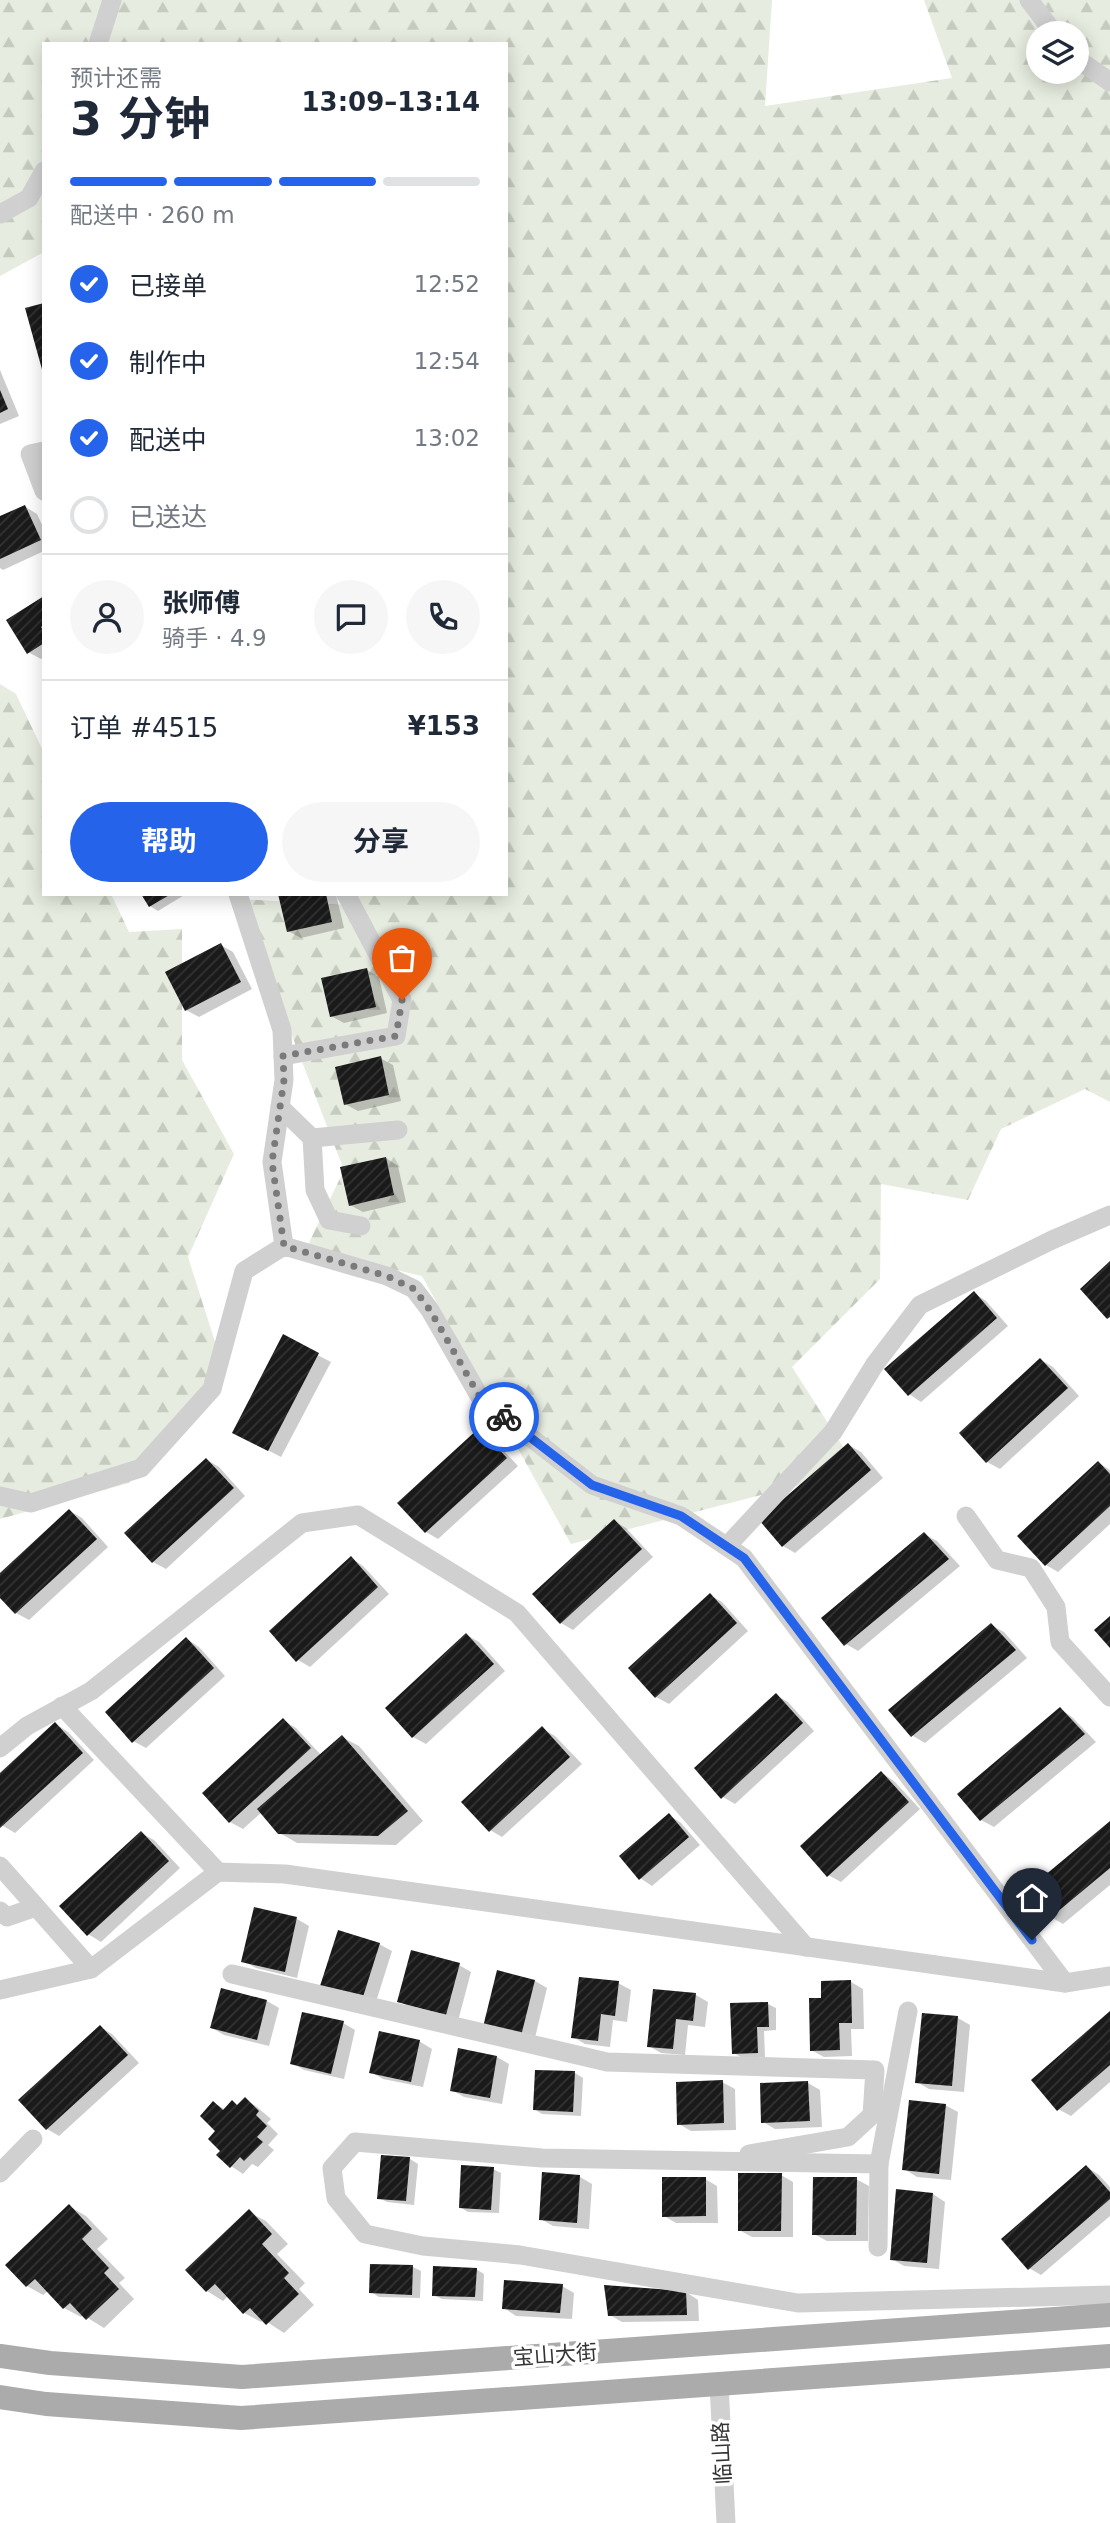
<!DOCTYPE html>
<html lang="zh">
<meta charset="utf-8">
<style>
body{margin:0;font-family:"DejaVu Sans","Noto Sans SC",sans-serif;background:#f6f6f7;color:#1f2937;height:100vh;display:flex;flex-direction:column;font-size:26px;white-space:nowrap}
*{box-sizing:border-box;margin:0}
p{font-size:23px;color:#747a83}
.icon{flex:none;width:38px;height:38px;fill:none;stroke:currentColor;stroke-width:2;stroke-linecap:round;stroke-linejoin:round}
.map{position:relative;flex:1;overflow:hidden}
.panel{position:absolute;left:42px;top:42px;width:466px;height:854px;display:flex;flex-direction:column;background:#fff;border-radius:0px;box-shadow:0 4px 18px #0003}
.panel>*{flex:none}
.buttons{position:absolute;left:1026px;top:21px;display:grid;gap:14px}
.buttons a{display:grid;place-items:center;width:63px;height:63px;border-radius:50%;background:#fff;box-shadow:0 4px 18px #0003;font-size:35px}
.pin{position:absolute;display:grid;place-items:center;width:60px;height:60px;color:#fff;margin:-72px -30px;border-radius:50% 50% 50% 0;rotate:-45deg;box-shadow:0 0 7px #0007}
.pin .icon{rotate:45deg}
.courier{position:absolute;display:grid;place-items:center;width:70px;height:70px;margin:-35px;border:5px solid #2563eb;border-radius:50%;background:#fff;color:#222;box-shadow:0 2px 9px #0007}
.head em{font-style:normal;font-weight:700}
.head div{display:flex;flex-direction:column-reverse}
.head{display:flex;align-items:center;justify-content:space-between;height:119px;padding:0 28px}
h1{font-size:46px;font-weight:700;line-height:52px}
.bar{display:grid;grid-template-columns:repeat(4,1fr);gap:10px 7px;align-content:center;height:84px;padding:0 28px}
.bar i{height:9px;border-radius:5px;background:#e0e1e3}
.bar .active{background:#2563eb}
.bar p{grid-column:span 4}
.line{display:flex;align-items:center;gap:18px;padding:0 28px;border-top:2px solid #e0e1e3}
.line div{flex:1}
.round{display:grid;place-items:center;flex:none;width:74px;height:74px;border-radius:37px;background:#f6f6f7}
ol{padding:0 28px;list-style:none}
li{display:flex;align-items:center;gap:21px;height:77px}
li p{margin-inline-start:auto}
li .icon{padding:7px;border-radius:50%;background:#2563eb;color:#fff;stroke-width:4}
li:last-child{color:#747a83}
li i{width:38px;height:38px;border:4px solid #e0e1e3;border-radius:50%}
.action{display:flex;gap:14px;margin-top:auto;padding:14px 28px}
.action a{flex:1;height:80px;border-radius:42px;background:#2563eb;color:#fff;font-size:28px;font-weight:700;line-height:80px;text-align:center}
.action a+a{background:#f6f6f7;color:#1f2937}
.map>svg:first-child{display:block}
</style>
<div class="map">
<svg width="1110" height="2523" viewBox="0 0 1110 2523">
<defs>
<pattern id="forest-firs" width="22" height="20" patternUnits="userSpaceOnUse" patternTransform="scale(1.75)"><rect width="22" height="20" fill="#e6ecdf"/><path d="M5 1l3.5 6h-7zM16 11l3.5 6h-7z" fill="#c6cbc0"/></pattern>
<pattern id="building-hatch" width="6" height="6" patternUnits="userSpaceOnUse" patternTransform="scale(1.75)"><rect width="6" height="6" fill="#1a1a1a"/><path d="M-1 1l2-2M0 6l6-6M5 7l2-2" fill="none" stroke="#333"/></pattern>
</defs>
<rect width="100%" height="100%" fill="#fff"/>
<g fill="url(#forest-firs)" fill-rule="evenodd">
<path d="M 0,0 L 772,0 L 765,106 L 952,78 L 924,0 L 1110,0 L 1110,1102 L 1085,1089 L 1001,1129 L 968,1200 L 881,1184 L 880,1279 L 792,1367 L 858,1470 L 571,1544 L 422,1276 L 306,1249 L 344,1170 L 239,899 L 360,906 L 355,894 L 506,894 L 506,44 L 44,44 L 44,252 L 0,276 ZM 1038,33 L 1076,33 L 1076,72 L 1038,72 Z"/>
<polygon points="0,684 16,694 44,753 44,894 111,894 129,932 182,929 182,1060 234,1154 188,1257 221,1361 129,1483 0,1519"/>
</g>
<g fill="#0003">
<polygon points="0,370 19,416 0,424"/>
<polygon points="24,506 37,514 44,529 44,551 3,570 0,568 0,518"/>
<polygon points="44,598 44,657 41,659 28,652"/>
<polygon points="143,894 186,894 158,911 150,906"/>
<polygon points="283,894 336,894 344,928 301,938 288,931"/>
<polygon points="221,945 233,952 252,989 199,1017 186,1010"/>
<polygon points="367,970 379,977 387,1013 344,1023 331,1016"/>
<polygon points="380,1058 393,1065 401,1101 358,1111 345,1104"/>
<polygon points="386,1158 398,1166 406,1202 363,1212 350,1205"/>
<polygon points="974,1293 986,1301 1008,1326 921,1402 909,1394"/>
<polygon points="283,1337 331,1362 281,1457 246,1439"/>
<polygon points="1041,1360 1053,1367 1079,1396 1000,1469 987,1462 961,1433"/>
<polygon points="479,1430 491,1437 518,1466 438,1539 426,1532"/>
<polygon points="849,1445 861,1452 883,1478 795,1553 783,1546"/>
<polygon points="207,1460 219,1467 245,1496 166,1569 153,1562 127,1533"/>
<polygon points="1099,1463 1110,1470 1110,1524 1058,1572 1046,1565"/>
<polygon points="70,1511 82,1518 108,1547 29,1620 16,1613 0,1595 0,1575"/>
<polygon points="614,1521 626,1528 653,1557 573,1630 561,1623"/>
<polygon points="924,1534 937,1541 960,1566 858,1651 846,1644"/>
<polygon points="351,1558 363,1566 389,1594 310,1667 298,1660"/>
<polygon points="710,1595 722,1602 748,1631 669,1704 656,1697"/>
<polygon points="991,1625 1004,1632 1027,1658 925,1743 913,1736 891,1710"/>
<polygon points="467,1635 479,1642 505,1671 426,1744 413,1737 387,1709"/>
<polygon points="187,1639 199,1647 225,1676 146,1748 133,1741"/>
<polygon points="776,1695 788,1702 814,1731 735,1804 723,1797"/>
<polygon points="1060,1709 1072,1717 1096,1742 994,1827 981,1820 959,1795"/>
<polygon points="284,1721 296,1728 321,1755 342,1737 359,1746 423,1821 396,1845 297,1843 280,1833 262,1812 243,1829 230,1822 204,1793"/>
<polygon points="56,1724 68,1732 94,1760 15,1833 0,1824 0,1775"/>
<polygon points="543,1729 555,1736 582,1764 502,1837 490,1830"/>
<polygon points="882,1773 894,1781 920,1809 841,1882 828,1875"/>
<polygon points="669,1815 681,1823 700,1845 652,1886 640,1878"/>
<polygon points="1110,1823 1110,1885 1063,1924 1051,1917"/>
<polygon points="141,1833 154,1840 180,1868 101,1942 88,1934"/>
<polygon points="255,1910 297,1919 309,1926 297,1978 256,1968 243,1961"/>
<polygon points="379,1944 392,1951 375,2005 334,1993"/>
<polygon points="459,1965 471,1972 458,2021 411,2008 399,2001"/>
<polygon points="498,1972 535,1981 547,1988 534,2042 497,2033"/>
<polygon points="851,1982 863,1989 864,2029 851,2029 852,2056 824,2057 811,2050 823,1999"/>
<polygon points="618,1983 631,1990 627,2022 613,2020 610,2047 585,2044 573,2037"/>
<polygon points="222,1990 267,2001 279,2008 269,2046 224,2035 212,2028"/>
<polygon points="696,1995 708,2002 705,2027 688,2025 685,2055 661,2053 649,2046"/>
<polygon points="768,2004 776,2008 776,2030 764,2031 765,2057 742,2058 734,2053"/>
<polygon points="923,2014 958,2018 970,2025 964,2092 929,2089 917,2082"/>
<polygon points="1110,2014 1110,2082 1071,2116 1058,2109"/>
<polygon points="343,2023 355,2030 344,2079 304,2070 292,2063"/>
<polygon points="100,2027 112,2034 139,2063 59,2136 47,2129"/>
<polygon points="419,2041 432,2049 423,2087 383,2079 371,2072"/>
<polygon points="497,2057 509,2064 502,2104 464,2097 452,2090"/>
<polygon points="575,2073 583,2078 581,2116 542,2114 534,2109"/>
<polygon points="722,2082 735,2089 736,2130 691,2131 679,2124"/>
<polygon points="808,2083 820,2090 822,2127 775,2129 763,2122"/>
<polygon points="245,2099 257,2107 271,2119 267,2123 278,2134 268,2145 274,2150 258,2167 252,2164 243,2174 231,2166 223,2151 214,2103 224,2109 238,2106"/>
<polygon points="945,2105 958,2112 951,2180 917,2177 904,2169"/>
<polygon points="410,2159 418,2164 414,2205 387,2202 379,2198"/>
<polygon points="1087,2167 1099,2175 1110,2187 1110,2216 1041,2275 1029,2268"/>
<polygon points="493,2169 501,2173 499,2213 468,2212 460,2207"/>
<polygon points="781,2175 793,2182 793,2237 752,2237 739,2230"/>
<polygon points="580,2177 592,2184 589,2229 553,2226 541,2219"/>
<polygon points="705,2179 717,2186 718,2223 676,2223 664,2216"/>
<polygon points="856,2179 869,2186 868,2241 827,2241 814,2234"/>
<polygon points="933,2194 945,2202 939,2269 904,2266 892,2259"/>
<polygon points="69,2206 86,2216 108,2239 97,2249 125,2278 119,2283 134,2299 104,2328 83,2315 81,2317 64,2308 48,2291 43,2295 27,2286"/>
<polygon points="249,2212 266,2221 288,2244 277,2254 305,2283 299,2289 314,2305 284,2333 264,2320 261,2322 244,2313 228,2296 223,2301 207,2291"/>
<polygon points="413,2267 421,2271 420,2298 379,2297 371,2292"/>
<polygon points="476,2269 484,2274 483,2301 442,2299 434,2295"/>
<polygon points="562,2286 574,2293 572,2319 516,2316 504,2308"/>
<polygon points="686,2292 698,2300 699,2321 622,2322 610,2315"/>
</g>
<g fill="url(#building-hatch)">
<polygon points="44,303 44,372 43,373 25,308"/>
<polygon points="0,390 8,409 0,413"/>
<polygon points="25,505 41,540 0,559 0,516"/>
<polygon points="44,596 44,625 41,627 44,632 44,643 27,654 6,620"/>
<polygon points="141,894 171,894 149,907"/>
<polygon points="278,894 326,894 332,922 287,932"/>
<polygon points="221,943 241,982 185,1011 165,972"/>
<polygon points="367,968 376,1007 330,1017 321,978"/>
<polygon points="381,1056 389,1095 344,1105 335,1067"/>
<polygon points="386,1157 394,1195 349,1206 340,1167"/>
<polygon points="1110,1261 1110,1317 1107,1319 1080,1289"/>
<polygon points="974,1291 997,1318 908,1396 884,1369"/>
<polygon points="283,1334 319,1353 268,1451 232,1433"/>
<polygon points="1040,1358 1068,1388 986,1463 959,1433"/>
<polygon points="479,1428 507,1458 425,1533 397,1503"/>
<polygon points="848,1443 871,1470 782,1547 759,1520"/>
<polygon points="206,1458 234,1488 152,1563 124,1533"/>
<polygon points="1098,1461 1110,1474 1110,1506 1045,1566 1017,1536"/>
<polygon points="69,1509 97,1539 15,1614 0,1598 0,1573"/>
<polygon points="614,1519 642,1549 560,1624 532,1594"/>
<polygon points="924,1532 949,1559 844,1646 821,1618"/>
<polygon points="351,1556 378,1587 296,1662 269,1631"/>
<polygon points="710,1593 737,1623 655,1698 628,1668"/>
<polygon points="1110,1616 1110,1648 1094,1630"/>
<polygon points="991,1623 1016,1650 911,1737 888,1710"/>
<polygon points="466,1633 494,1664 412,1738 385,1708"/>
<polygon points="186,1637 214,1668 132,1743 105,1712"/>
<polygon points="776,1693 803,1723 721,1799 694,1768"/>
<polygon points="1060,1707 1085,1734 980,1821 957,1794"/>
<polygon points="283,1718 311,1748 229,1823 202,1793"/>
<polygon points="55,1722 83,1753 0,1828 0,1773"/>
<polygon points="542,1726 570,1757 489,1832 461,1802"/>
<polygon points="342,1735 408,1811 378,1836 278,1834 257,1809"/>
<polygon points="881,1771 909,1802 827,1877 800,1846"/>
<polygon points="669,1813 689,1837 639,1880 619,1856"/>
<polygon points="1110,1821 1110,1868 1050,1918 1026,1891"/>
<polygon points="141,1831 169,1861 87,1936 59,1906"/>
<polygon points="254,1907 297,1917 285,1972 241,1962"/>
<polygon points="338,1930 380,1943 362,2000 320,1986"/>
<polygon points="411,1950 460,1963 446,2015 397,2002"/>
<polygon points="497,1970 535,1980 521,2036 483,2027"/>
<polygon points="579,1977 619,1981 615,2016 601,2014 598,2041 571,2038"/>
<polygon points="851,1980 852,2023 839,2023 840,2050 810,2051 809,1998 821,1998 821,1981"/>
<polygon points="221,1988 267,2000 257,2040 210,2028"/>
<polygon points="653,1989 696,1993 693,2021 676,2019 673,2049 647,2047"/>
<polygon points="768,2002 769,2027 757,2027 758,2053 732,2054 730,2003"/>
<polygon points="1110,2011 1110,2065 1057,2111 1031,2080"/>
<polygon points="302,2012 344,2021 331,2074 290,2064"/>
<polygon points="922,2013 958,2016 952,2086 915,2083"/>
<polygon points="100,2025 128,2055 46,2130 18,2100"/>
<polygon points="379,2031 420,2040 411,2082 369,2073"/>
<polygon points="458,2048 497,2056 490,2098 450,2091"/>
<polygon points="535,2070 575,2071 573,2112 533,2110"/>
<polygon points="723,2080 724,2123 677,2125 676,2082"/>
<polygon points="808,2081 810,2121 761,2123 760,2083"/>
<polygon points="245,2097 259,2111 256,2115 267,2126 257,2137 263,2142 244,2161 240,2157 230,2168 216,2155 220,2151 208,2139 215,2131 200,2116 213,2101 223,2110 232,2100 237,2105"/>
<polygon points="909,2100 946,2104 939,2174 902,2170"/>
<polygon points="381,2155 410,2157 406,2201 377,2199"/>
<polygon points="461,2165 494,2167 491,2210 459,2208"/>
<polygon points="1086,2165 1110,2192 1110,2199 1028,2270 1001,2239"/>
<polygon points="542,2172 580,2175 577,2223 539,2220"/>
<polygon points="738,2173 782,2173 781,2231 738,2231"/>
<polygon points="662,2177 706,2177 706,2216 662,2217"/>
<polygon points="813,2177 857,2177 856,2235 812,2235"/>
<polygon points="896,2189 933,2193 927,2263 890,2260"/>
<polygon points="69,2204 92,2229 82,2239 109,2268 104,2273 119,2289 86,2320 70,2303 63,2309 35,2279 26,2287 5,2265"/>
<polygon points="249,2209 272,2234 262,2244 289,2273 284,2278 299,2294 266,2325 250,2308 243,2314 215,2284 206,2292 185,2270"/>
<polygon points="370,2264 413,2265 412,2295 369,2293"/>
<polygon points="433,2266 477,2268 475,2297 432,2296"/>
<polygon points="504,2280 563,2284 560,2313 502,2309"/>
<polygon points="604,2285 686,2291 687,2315 608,2316"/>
</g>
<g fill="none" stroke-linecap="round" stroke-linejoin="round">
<g stroke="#d0d0d0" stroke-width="19">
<polyline points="1029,0 1054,33"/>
<polyline points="98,44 112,0"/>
<polyline points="1076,58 1110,82"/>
<polyline points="0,214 29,198 44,171"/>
<polyline points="44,451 30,454 44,491"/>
<polyline points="238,894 282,1030 284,1080 272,1162 284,1246"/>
<polyline points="283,1056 396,1036 402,1000 346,894"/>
<polyline points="280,1107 312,1138 398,1130"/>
<polyline points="312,1138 315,1190 329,1220 361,1226"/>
<polyline points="0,1496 31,1503 141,1468 212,1389 244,1271 284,1246 387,1276 414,1289 430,1310 481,1399 592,1485 681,1516 744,1558 1065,1983"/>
<polyline points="966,1516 997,1560 1031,1568 1056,1607 1060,1642 1110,1697"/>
<polyline points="727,1546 833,1432 875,1364 920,1305 1052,1240 1110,1215"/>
<polyline points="62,1706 218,1872"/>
<polyline points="0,1748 27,1726 91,1691 302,1523 358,1515 517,1613 806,1947"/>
<polyline points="0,1866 91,1969"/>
<polyline points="0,1911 7,1917 36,1907"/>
<polyline points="232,1974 607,2062 875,2070 872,2115 848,2137 749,2154"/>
<polyline points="0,1990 91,1969 218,1872 285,1874 1065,1983 1110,1976"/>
<polyline points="908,2011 879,2164 542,2158 355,2142 332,2168 336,2198 365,2234 423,2246 520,2255 798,2303 1110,2295"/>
<polyline points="0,2173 33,2139"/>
<polyline points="878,2247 879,2164"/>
<polyline points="719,2384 726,2523"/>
</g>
<g stroke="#ababab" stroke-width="24">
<polyline points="0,2356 50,2363 242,2377 1110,2315"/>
<polyline points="0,2397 46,2404 241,2418 1110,2356"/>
</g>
</g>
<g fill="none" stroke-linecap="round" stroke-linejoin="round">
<polyline stroke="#7a7a7a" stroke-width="7" stroke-dasharray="0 12.6" points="402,1000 396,1036 283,1056 284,1080 272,1162 284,1246 387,1276 414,1289 430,1310 481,1399 504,1417"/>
<polyline stroke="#2563eb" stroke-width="9" points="504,1417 592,1485 681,1516 744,1558 1032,1940"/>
</g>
<g text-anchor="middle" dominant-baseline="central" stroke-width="7" stroke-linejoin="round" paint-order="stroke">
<g font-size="21" fill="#333" stroke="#fff">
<text transform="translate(555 2355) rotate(-4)">宝山大街</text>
<text transform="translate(722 2453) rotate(-93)">临山路</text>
</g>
</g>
</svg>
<div class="buttons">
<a><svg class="icon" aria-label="layers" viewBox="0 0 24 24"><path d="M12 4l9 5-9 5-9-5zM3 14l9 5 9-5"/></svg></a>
</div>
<div class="pin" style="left:402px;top:1000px;background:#ea580c"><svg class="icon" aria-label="bag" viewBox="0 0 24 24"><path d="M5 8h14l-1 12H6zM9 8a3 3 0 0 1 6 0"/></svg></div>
<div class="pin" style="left:1032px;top:1940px;background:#1f2937"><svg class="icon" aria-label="home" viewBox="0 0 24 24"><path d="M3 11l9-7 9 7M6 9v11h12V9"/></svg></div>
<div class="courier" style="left:504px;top:1417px"><svg class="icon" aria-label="bike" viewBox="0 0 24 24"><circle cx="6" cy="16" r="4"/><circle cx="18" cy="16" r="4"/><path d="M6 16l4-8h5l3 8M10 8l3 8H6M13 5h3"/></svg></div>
<section class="panel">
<div class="head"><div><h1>3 分钟</h1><p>预计还需</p></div><em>13:09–13:14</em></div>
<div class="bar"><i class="active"></i><i class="active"></i><i class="active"></i><i></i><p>配送中 · 260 m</p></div>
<ol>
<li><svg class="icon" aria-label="check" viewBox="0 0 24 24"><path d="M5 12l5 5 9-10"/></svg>已接单<p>12:52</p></li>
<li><svg class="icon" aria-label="check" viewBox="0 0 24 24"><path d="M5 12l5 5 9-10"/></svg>制作中<p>12:54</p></li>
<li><svg class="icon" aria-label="check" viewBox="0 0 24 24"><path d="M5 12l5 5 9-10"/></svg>配送中<p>13:02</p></li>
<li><i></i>已送达</li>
</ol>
<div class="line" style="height:126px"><a class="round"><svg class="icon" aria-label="person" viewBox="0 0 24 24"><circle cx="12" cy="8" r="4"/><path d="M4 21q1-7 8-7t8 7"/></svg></a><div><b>张师傅</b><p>骑手 · 4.9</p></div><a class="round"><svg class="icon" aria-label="chat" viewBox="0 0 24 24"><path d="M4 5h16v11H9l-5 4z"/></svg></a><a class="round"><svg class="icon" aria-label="phone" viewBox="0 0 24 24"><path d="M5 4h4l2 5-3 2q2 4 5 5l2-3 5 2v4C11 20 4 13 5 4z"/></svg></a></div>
<div class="line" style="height:91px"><div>订单 #4515</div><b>¥153</b></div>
<div class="action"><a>帮助</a><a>分享</a></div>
</section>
</div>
